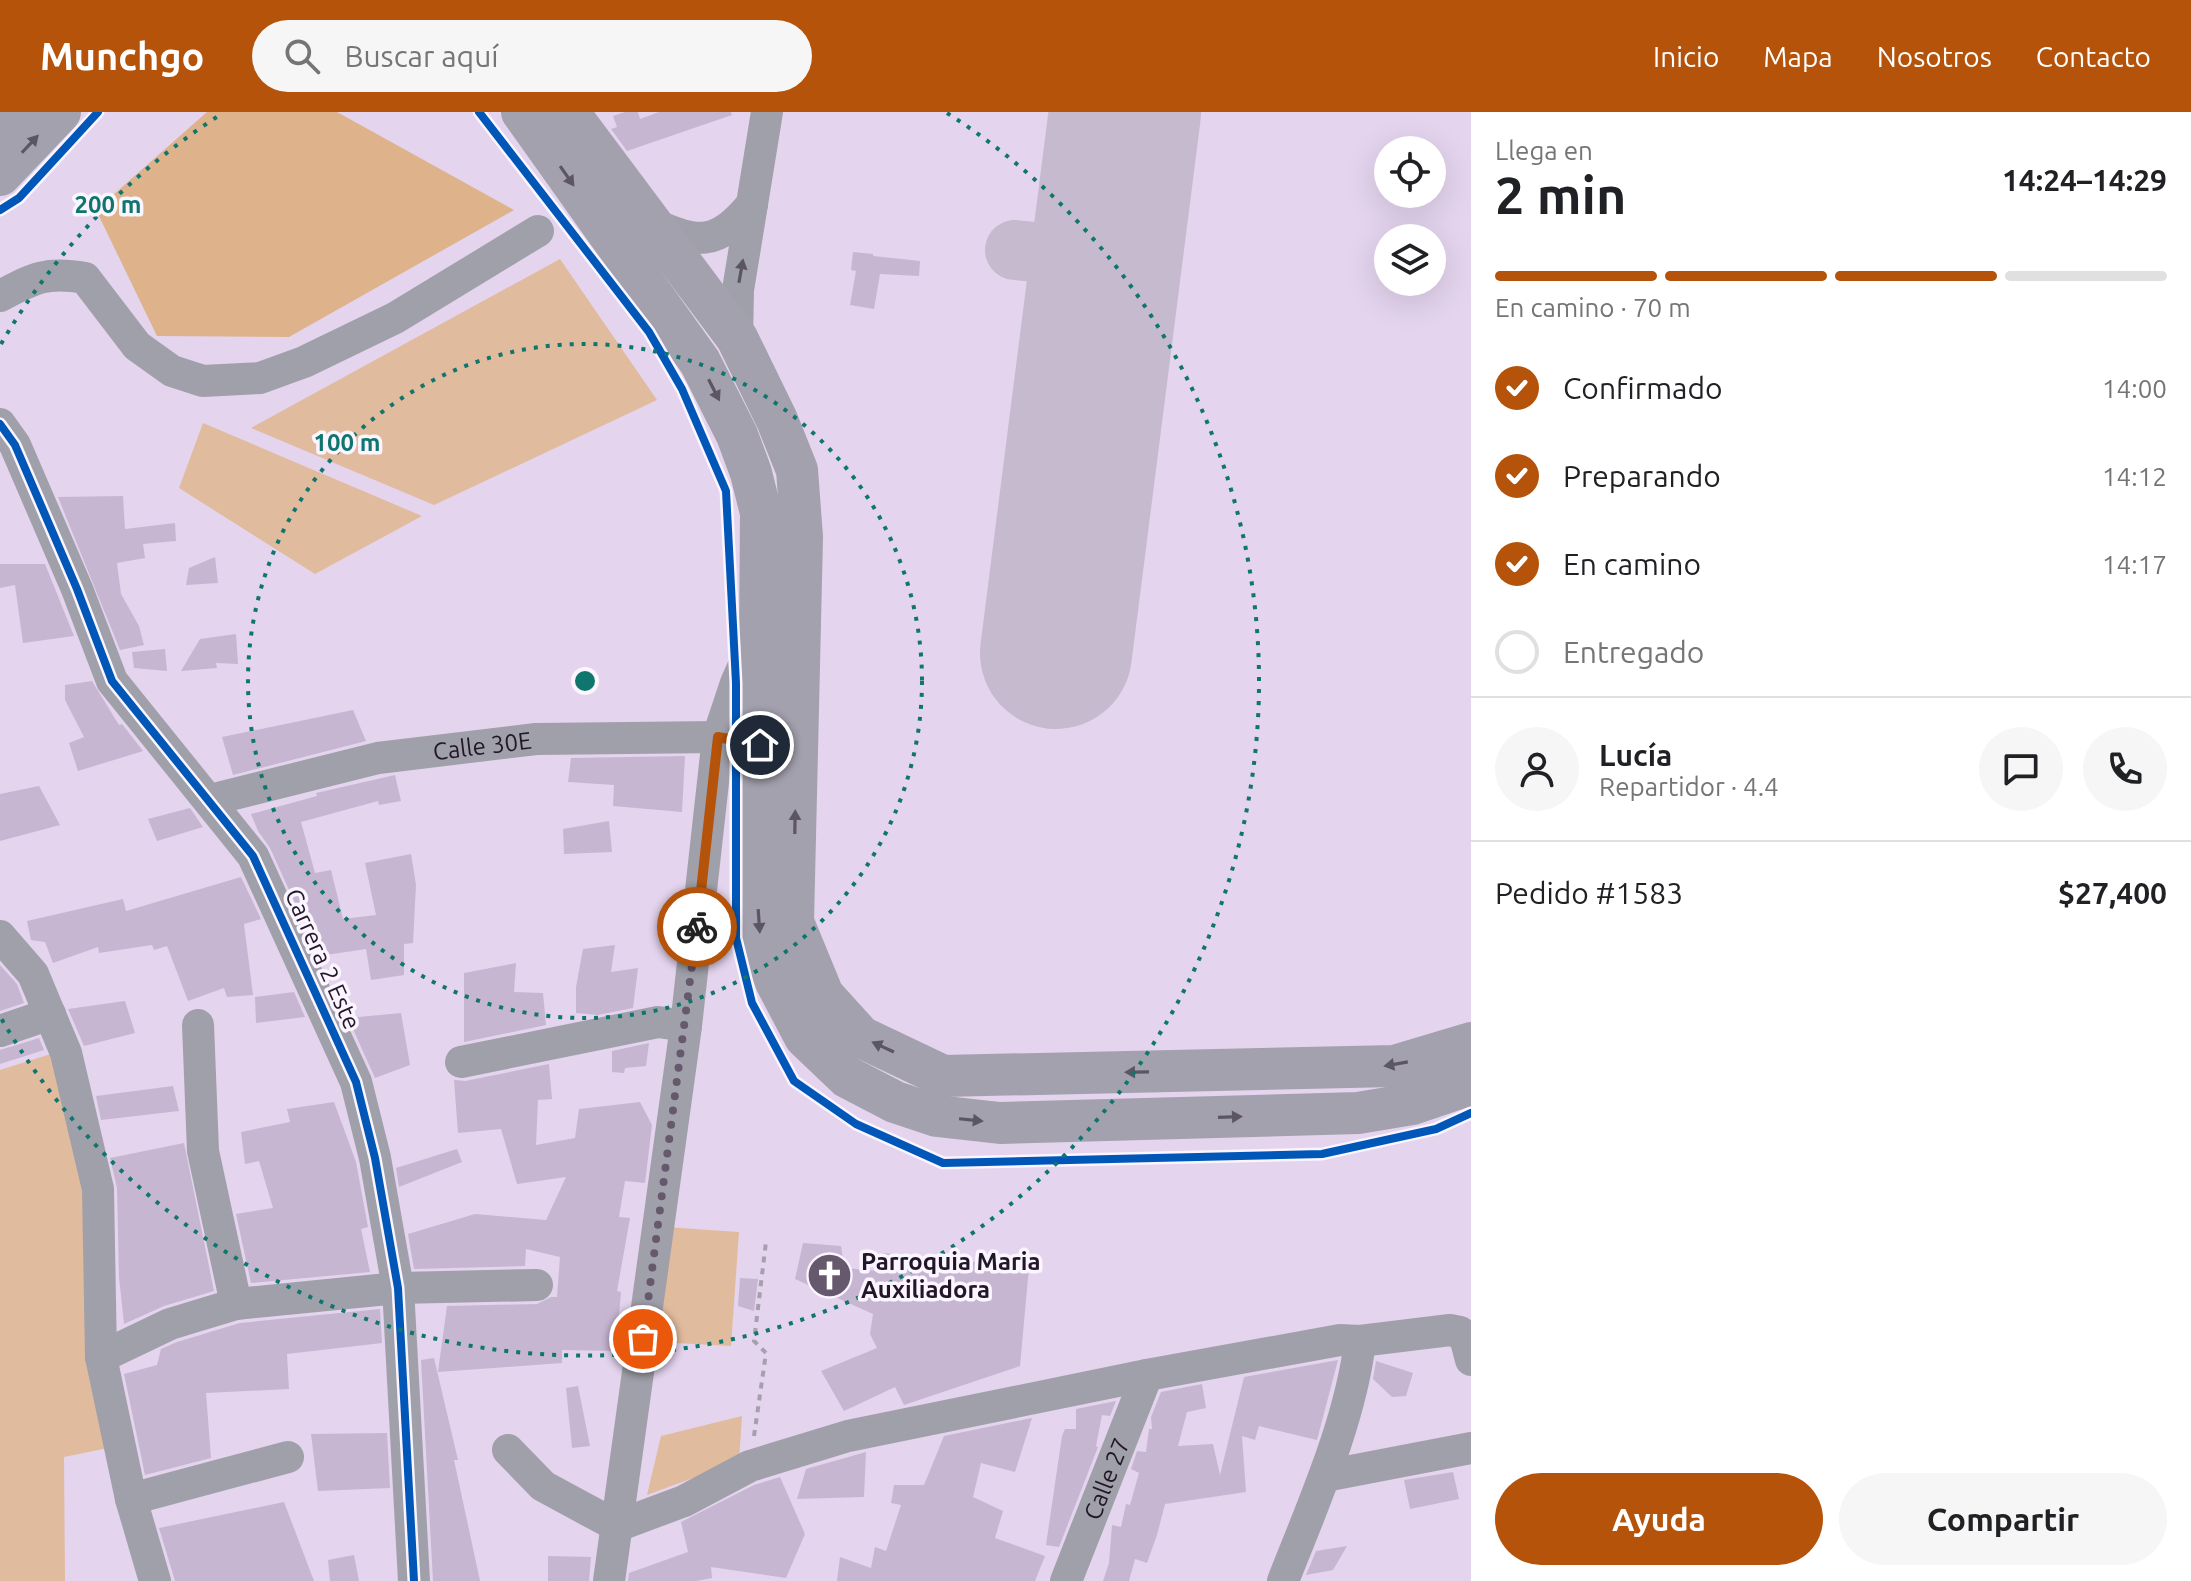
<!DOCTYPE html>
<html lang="es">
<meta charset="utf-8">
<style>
body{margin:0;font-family:Ubuntu,sans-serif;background:#f6f6f6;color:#202124;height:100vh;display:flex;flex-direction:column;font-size:30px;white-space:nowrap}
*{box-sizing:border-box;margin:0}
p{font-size:26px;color:#757577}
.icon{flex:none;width:44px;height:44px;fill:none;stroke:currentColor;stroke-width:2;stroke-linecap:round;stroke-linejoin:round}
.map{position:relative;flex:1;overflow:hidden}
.panel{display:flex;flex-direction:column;background:#fff;width:720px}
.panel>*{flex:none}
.controls{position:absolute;left:1374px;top:24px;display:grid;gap:16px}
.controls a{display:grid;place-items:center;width:72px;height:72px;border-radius:50%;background:#fff;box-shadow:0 8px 32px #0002;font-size:40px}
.pin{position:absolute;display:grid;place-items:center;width:68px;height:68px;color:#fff;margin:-34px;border:4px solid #fff;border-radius:50%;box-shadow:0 2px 8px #0007}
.courier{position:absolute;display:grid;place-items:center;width:80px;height:80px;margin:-40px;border:6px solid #b45309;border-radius:50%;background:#fff;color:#222;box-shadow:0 2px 10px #0007}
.headline em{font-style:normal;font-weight:600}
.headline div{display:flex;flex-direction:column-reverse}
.headline{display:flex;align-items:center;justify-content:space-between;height:136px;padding:0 24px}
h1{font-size:52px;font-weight:600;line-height:60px}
.bar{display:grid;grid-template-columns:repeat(4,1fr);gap:12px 8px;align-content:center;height:96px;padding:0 24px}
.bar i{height:10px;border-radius:6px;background:#e0e0e0}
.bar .on{background:#b45309}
.bar p{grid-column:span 4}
.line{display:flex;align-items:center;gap:20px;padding:0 24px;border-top:2px solid #e0e0e0}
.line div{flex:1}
.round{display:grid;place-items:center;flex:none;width:84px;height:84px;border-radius:42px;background:#f6f6f6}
ol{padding:0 24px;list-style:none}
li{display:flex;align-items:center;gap:24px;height:88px}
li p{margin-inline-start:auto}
li .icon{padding:8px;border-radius:50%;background:#b45309;color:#fff;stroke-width:4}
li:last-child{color:#757577}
li i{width:44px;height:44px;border:4px solid #e0e0e0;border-radius:50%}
.button{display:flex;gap:16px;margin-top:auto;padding:16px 24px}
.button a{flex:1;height:92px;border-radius:48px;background:#b45309;color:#fff;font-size:32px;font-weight:600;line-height:92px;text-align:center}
.button a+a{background:#f6f6f6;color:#202124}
header{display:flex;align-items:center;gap:48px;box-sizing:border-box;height:112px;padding:0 40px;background:#b45309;color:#fff}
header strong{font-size:38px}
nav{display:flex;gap:44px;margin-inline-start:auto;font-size:28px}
.search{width:560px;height:72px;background:#f6f6f6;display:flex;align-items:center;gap:20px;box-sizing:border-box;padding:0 28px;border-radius:44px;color:#757577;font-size:30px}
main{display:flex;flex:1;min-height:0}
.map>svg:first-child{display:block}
</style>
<header>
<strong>Munchgo</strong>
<div class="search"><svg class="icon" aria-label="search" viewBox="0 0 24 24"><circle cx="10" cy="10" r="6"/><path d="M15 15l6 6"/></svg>Buscar aquí</div>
<nav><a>Inicio</a><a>Mapa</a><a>Nosotros</a><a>Contacto</a></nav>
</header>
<main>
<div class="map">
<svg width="1471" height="1469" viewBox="0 0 1471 1469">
<rect width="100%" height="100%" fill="#e4d4ee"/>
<g fill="#e1bb9d">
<polygon points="560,147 657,288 434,393 251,316"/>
<polygon points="203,311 422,404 315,462 179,376"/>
<polygon points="57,940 88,1063 108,1336 64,1345 65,1469 0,1469 0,958"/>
<polygon points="665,1115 739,1120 731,1234 657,1230"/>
<polygon points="742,1304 739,1349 647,1383 661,1324"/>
</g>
<polygon fill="#deb38b" points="207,0 337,0 514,98 289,225 157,224 96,98"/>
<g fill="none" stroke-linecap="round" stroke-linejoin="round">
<polyline stroke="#c6bace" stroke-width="60" points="1015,138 1106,147"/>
<polyline stroke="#c6bace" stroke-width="152" points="1056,541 1125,0"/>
</g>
<g fill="#c7b6d2">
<polygon points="625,0 638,0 640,7 659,0 731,0 732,3 627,39 611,17 617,15 613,4"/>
<polygon points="853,140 873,142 873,144 920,149 919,164 880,162 874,197 850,193 856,159 851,158"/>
<polygon points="123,384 125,417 175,411 176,429 143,432 145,446 117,451 121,482 139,514 144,533 120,538 58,385"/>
<polygon points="215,445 218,471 186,473 189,456"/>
<polygon points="0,452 45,452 74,524 23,531 15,473 0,476"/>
<polygon points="236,522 238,552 216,551 217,556 181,559 200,527"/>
<polygon points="165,537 167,559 134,556 132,540"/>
<polygon points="92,569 119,613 122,612 143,639 78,659 69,631 84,625 65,588 65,573"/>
<polygon points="353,598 366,629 233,663 222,625"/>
<polygon points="685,644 682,700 613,694 614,673 568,670 571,646"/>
<polygon points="395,663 401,689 379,693 378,689 301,710 315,761 331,758 343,807 376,803 365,751 411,742 416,773 413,831 404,832 404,863 371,868 366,837 319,844 270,736 258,719 251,702 317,684 316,681"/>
<polygon points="39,674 60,713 0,729 0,682"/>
<polygon points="190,696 203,715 157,729 148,707"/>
<polygon points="609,709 612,740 564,742 563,717"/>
<polygon points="241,765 261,807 244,812 253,883 227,885 224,876 188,889 167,834 154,838 152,833 99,841 98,835 53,851 45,830 31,828 27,809 123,787 126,799"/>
<polygon points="615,833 611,860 638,856 633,896 598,903 576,901 576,875 583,837"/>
<polygon points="516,851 514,880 543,881 546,913 464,930 464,861"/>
<polygon points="0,853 17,872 24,891 0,899"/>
<polygon points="294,880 305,905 256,911 255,885"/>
<polygon points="125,889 135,921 84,934 68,897"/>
<polygon points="401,901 410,953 375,966 348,906"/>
<polygon points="39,926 44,938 0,952 0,938"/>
<polygon points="649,931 646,954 625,956 624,961 612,960 612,939"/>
<polygon points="549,952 552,987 538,988 536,1033 575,1026 579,997 640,990 652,1013 645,1071 625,1069 619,1105 630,1106 617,1179 621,1180 616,1239 562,1238 562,1251 438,1260 447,1194 537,1192 551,1185 557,1185 560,1145 526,1137 525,1154 414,1157 408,1122 475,1102 546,1108 566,1065 517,1072 501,1017 458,1021 454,968 465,969"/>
<polygon points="173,974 179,999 101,1008 96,984"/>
<polygon points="334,990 356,1050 368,1115 361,1117 370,1160 251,1171 236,1102 273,1096 259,1049 245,1052 241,1020 290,1010 287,997"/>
<polygon points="184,1031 214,1179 164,1194 124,1212 119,1165 117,1076 110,1046"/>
<polygon points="457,1037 462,1050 399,1075 396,1056"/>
<polygon points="803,1131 841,1134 844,1156 879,1159 882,1141 1029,1155 1020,1254 904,1293 895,1275 844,1299 821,1259 877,1236 870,1222 873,1202 795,1167"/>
<polygon points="740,1166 758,1167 754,1199 738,1194"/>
<polygon points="380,1197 382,1231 287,1242 289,1277 206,1281 211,1346 145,1363 124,1262 157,1253 161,1237 177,1230 240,1211"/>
<polygon points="434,1246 458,1348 454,1348 480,1469 433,1469 421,1248"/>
<polygon points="1338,1248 1317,1328 1259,1314 1255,1328 1242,1324 1246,1380 1165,1392 1157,1423 1147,1451 1135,1447 1129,1469 1103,1469 1109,1451 1112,1413 1121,1415 1126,1392 1130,1393 1139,1361 1131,1357 1137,1339 1146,1340 1149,1317 1152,1317 1151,1305 1161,1280 1202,1272 1206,1296 1187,1300 1178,1334 1213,1332 1220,1363 1244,1265"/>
<polygon points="1376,1249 1413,1261 1406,1284 1392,1285 1373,1267"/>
<polygon points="578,1274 590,1334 572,1336 566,1276"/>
<polygon points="1116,1289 1110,1304 1102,1303 1096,1334 1098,1335 1059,1435 1046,1433 1062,1324 1065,1317 1076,1317 1076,1297"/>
<polygon points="1032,1306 1015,1360 981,1351 973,1385 1003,1399 995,1426 1045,1444 1035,1469 837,1469 840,1445 871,1456 875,1435 886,1439 901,1393 891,1391 894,1373 924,1373 944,1324"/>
<polygon points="387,1321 390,1376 318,1379 311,1322"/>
<polygon points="866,1340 864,1385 797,1387 806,1357"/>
<polygon points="1453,1360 1459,1387 1410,1397 1404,1368"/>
<polygon points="780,1365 805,1422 786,1466 711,1455 712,1466 696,1469 628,1469 629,1461 688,1440 681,1410 754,1373"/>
<polygon points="284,1390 314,1469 175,1469 159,1416"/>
<polygon points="1347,1434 1333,1458 1306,1463 1316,1439"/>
<polygon points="354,1443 359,1469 330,1469 328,1448"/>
<polygon points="548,1444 591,1445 589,1469 548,1469"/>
</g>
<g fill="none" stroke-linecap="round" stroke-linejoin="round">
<polyline stroke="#a4a1ad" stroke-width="4" stroke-dasharray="6 6" stroke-linecap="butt" points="754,1324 766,1241 754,1229 766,1130"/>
<g stroke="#a0a0aa" stroke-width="32">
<path d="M 650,110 C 697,133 718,134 752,92"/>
<path d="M 0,184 C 34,166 46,159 85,166 L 137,234 L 172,259 L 203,269 L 260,266 L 304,250 L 395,206 L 538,119"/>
<polyline points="737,226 738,178 767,0"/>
<polyline points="0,312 15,333 77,477 112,569 253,744 356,970 375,1046 398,1176 414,1469"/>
<path id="s1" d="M 210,688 L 378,646 L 536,627 L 718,625 L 739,630"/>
<polyline points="0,824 33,862 66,941 98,1077 101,1245 131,1387 155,1469"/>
<polyline points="198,913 203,1039 236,1192"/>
<polyline points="0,919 50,902"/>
<polyline points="461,950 658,910 686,914"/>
<polyline points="101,1245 170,1212 236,1192 398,1176 537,1173"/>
<polyline points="508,1338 543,1374 617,1414 684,1389 750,1354 848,1324 1147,1263 1340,1228 1360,1229 1450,1218 1460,1220 1466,1229 1471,1248"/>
<polyline points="1325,1364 1471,1336"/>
<polyline points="131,1387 288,1345"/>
<polyline points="609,1469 686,914 718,625 736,571 756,526"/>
<path id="s2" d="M 1066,1469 L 1147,1263"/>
<path d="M 1283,1469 C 1312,1395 1351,1308 1360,1229"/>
</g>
<g stroke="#a3a1ae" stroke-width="42">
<polyline points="522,0 700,250 737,323 751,361 761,401 758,790 761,830 776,870 805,925 847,965 895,990 937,1004 1000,1011 1358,1001 1412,992 1471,972"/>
<polyline points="568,0 737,226 777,308 797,358 802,425 793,810 823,883 861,925 943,964 1394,954 1471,931"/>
<polyline points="0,23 18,0"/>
<polyline points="0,63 60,0"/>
</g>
<defs>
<g id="cycleway">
<polyline points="479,0 649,220 682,277 726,379 736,571 736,826 752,891 794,969 856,1012 943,1051 1322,1042 1436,1017 1471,1001"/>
<polyline points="0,98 19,86 98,0"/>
<polyline points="0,312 15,333 77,477 112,569 253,744 356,970 375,1046 398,1176 414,1469"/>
</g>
</defs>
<use href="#cycleway" stroke="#fbf5ff" stroke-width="13"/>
<use href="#cycleway" stroke="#0057b8" stroke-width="8"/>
</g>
<defs><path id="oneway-solid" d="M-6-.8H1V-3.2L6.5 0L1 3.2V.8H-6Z" transform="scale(2)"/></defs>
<g fill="#5c5564">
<use href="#oneway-solid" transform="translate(30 32) rotate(-47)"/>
<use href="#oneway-solid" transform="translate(567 64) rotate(55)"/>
<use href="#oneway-solid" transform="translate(714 278) rotate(63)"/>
<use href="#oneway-solid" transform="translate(795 710) rotate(-89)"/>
<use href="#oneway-solid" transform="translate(759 809) rotate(86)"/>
<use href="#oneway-solid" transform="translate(883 935) rotate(-155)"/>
<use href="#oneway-solid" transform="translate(1396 952) rotate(170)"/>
<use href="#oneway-solid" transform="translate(1137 960) rotate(179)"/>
<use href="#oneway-solid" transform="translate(1230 1005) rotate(-2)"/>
<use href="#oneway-solid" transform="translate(971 1008) rotate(6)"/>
</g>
<use fill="#5b5562" href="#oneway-solid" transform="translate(741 159) rotate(-80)"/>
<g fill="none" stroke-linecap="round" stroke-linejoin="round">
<polyline stroke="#66596d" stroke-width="8" stroke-dasharray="0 14.4" points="643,1227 697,815"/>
<polyline stroke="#b45309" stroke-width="10" points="697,815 718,625 760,633"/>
</g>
<g fill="none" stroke="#0f766e" stroke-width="4" stroke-dasharray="4 8">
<circle cx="585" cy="569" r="337"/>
<path d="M1 232A674 674 0 0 1 223 1M947 1A674 674 0 1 1 1 906"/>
</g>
<defs>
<symbol id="church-disc" viewBox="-11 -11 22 22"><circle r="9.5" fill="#66596d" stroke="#fbf5ff"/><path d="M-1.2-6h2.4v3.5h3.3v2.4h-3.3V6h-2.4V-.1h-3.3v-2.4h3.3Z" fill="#fff"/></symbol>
</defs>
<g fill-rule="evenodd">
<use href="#church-disc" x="804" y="1138" width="51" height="51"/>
</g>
<g text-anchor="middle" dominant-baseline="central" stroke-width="7" stroke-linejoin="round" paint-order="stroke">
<g font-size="24" fill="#221728" stroke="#fbf5ff">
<text stroke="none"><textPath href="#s1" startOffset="278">Calle 30E</textPath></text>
<text transform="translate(323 847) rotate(66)">Carrera 2 Este</text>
<text stroke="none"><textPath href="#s2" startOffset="110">Calle 27</textPath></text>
</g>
<g font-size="24" font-weight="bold" fill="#221728" stroke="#fbf5ff" text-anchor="start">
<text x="861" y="1149">Parroquia Maria<tspan x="861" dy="28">Auxiliadora</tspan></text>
</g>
</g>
<circle cx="585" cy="569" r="12" fill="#0f766e" stroke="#fbf5ff" stroke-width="4"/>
<g font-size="24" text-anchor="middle" font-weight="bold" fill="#0f766e" stroke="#fbf5ff" stroke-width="7" stroke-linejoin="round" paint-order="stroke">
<text x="108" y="101">200 m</text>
<text x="347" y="339">100 m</text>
</g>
</svg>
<div class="controls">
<a><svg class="icon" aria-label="locate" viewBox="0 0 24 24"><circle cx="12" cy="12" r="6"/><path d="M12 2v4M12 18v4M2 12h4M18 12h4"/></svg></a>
<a><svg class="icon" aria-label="layers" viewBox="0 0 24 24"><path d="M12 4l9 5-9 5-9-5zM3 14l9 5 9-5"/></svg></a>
</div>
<div class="pin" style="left:643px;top:1227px;background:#ea580c"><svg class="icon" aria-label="bag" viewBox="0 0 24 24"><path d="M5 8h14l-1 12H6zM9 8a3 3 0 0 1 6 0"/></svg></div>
<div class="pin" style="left:760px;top:633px;background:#1f2937"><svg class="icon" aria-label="home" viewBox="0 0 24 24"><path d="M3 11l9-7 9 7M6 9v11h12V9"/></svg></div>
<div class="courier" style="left:697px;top:815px"><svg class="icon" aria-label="bike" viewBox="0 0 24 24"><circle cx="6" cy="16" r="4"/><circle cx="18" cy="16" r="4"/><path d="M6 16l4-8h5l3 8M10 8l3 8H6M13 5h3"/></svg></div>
</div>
<section class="panel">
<div class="headline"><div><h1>2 min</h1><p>Llega en</p></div><em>14:24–14:29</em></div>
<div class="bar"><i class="on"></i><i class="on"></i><i class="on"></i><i></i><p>En camino · 70 m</p></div>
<ol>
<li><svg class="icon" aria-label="check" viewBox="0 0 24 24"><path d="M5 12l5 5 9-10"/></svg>Confirmado<p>14:00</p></li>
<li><svg class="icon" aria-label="check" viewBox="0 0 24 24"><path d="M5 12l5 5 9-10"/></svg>Preparando<p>14:12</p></li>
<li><svg class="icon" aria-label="check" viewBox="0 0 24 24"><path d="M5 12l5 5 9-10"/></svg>En camino<p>14:17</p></li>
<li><i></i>Entregado</li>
</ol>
<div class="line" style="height:144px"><a class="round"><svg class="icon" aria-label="person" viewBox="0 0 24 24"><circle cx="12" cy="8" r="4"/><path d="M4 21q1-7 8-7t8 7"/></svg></a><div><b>Lucía</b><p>Repartidor · 4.4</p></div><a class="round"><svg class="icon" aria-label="chat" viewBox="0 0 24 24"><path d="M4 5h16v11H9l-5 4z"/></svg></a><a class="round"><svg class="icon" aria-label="phone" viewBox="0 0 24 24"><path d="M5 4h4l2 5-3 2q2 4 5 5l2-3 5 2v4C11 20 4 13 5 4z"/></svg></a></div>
<div class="line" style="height:104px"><div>Pedido #1583</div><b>$27,400</b></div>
<div class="button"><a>Ayuda</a><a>Compartir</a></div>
</section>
</main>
